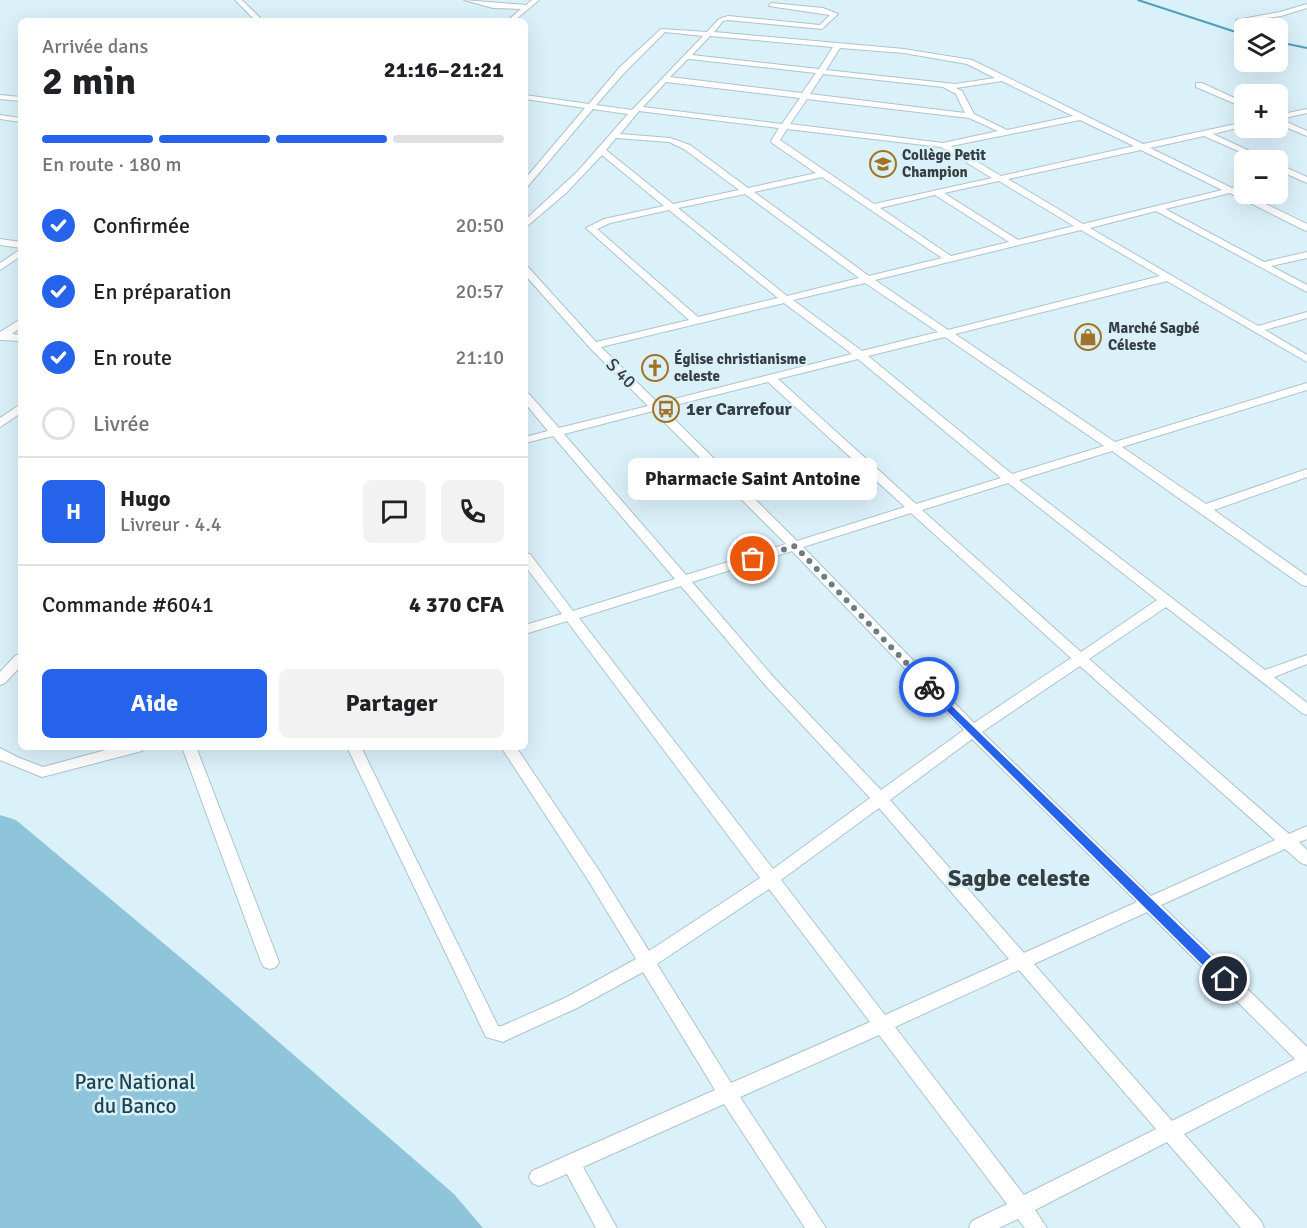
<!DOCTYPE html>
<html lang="fr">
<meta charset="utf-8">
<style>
body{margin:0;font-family:Signika,sans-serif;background:#f2f2f2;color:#202124;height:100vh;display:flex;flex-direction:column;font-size:22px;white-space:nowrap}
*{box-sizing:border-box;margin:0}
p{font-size:20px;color:#757577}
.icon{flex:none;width:33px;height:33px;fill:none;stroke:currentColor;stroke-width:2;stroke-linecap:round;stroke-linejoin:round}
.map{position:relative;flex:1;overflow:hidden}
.panel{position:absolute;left:18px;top:18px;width:510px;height:732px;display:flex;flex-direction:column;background:#fff;border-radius:9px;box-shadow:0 6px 24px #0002}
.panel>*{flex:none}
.fabs{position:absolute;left:1234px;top:18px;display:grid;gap:12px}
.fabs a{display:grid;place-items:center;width:54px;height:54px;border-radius:9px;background:#fff;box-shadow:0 6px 24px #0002;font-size:30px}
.pin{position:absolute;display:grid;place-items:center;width:51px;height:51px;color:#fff;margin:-26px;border:3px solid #fff;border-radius:50%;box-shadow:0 2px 6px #0007}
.courier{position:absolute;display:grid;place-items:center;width:60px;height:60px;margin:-30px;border:4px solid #2563eb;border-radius:50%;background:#fff;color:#222;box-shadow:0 2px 8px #0007}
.bubble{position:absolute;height:42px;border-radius:9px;background:#fff;box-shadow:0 6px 24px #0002;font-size:20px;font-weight:700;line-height:42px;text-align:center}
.overview em{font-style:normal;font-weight:700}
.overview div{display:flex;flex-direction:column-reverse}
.overview{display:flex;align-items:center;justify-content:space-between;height:102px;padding:0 24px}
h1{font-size:39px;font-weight:700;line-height:45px}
.bar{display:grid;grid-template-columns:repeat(4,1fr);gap:9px 6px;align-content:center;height:72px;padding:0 24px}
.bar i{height:8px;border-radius:4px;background:#e0e0e0}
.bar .on{background:#2563eb}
.bar p{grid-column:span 4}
.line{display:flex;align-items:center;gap:15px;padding:0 24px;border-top:2px solid #e0e0e0}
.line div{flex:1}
.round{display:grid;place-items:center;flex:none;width:63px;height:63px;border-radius:9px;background:#f2f2f2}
ol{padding:0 24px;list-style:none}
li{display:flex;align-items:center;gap:18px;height:66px}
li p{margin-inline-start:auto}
li .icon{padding:6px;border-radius:50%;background:#2563eb;color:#fff;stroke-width:4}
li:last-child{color:#757577}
li i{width:33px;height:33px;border:3px solid #e0e0e0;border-radius:50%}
.action{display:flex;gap:12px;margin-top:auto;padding:12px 24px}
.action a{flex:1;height:69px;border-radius:9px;background:#2563eb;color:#fff;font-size:24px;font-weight:700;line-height:69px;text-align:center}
.action a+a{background:#f2f2f2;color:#202124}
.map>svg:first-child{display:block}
</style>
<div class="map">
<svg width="1307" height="1228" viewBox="0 0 1307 1228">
<rect width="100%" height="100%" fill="#dbf1fa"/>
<polygon fill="#8fc5db" points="0,815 16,820 205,978 454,1194 483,1228 0,1228"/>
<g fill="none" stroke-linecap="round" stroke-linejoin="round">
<g stroke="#4f9ebc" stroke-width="2">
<polyline points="1138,0 1245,35"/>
<polyline points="1278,42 1307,48"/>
</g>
<defs>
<g id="minor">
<polygon points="235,0 242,0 263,21 256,21"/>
<polygon points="464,0 526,5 532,0 539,0 514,21 507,21 521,9 493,8"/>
<path d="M 771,3 L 823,8 L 838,14 L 822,29 L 728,20 L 723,21 L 714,32 L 904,49 L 972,60 L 1143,144 L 1245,122 L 1245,126 L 1213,134 L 1269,160 L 1259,160 L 1204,136 L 1150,148 L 1232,188 L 1245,184 L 1245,190 L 1239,191 L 1307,224 L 1307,231 L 1304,230 L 1230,193 L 1165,209 L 1264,262 L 1307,252 L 1307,258 L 1271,266 L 1307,285 L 1307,292 L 1156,211 L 1090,228 L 1258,326 L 1307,312 L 1307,318 L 1265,330 L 1307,355 L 1307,362 L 1167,281 L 955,334 L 1115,442 L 1307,383 L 1307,390 L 1122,447 L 1206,504 L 1307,469 L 1307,477 L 1214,510 L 1307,576 L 1307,586 L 1302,585 L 1112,451 L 1019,480 L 1265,670 L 1307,655 L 1307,664 L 1274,677 L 1307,703 L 1307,715 L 1302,713 L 1166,607 L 1089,659 L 1289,834 L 1307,826 L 1307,839 L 1299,842 L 1307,850 L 1307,865 L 1301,863 L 1285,849 L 1161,905 L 1307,1047 L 1307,1071 L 1184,1134 L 1261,1221 L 1264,1228 L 1241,1228 L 1167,1142 L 1035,1210 L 1047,1228 L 1025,1228 L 1018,1219 L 999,1228 L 969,1228 L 972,1221 L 1007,1204 L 879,1035 L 740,1097 L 826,1228 L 805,1228 L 724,1104 L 583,1167 L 617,1228 L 596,1228 L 567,1174 L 539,1186 L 532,1183 L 529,1177 L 532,1171 L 715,1090 L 643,972 L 577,1008 L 509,1039 L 503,1042 L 486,1037 L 347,747 L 361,747 L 498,1026 L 502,1026 L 565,998 L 636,959 L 588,880 L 501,747 L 516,747 L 600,872 L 649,951 L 760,878 L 567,621 L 525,634 L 525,625 L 562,614 L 525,566 L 525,553 L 530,554 L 573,611 L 675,579 L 553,436 L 525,443 L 525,437 L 548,431 L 525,403 L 525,393 L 529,394 L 559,428 L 648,406 L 590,348 L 525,275 L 525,266 L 528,267 L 596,342 L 689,320 L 586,228 L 604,219 L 664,206 L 602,155 L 566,193 L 525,228 L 525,220 L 578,171 L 628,114 L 593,109 L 528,186 L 525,187 L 525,179 L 585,108 L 525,99 L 525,95 L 589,104 L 620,67 L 661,29 L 707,32 L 719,19 L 728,16 L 820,25 L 830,15 L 769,6 ZM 665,32 L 703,36 L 632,110 L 596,105 L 626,71 ZM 710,36 L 833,47 L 819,69 L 692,55 ZM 840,48 L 904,53 L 967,64 L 995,78 L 955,84 L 826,70 ZM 688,59 L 689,59 L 816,73 L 802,93 L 670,77 ZM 823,74 L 943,87 L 956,94 L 965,113 L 810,94 ZM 1002,81 L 1073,116 L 1007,130 L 974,114 L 962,91 L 956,88 ZM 666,82 L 800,98 L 782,124 L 643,107 ZM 807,99 L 969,118 L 998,131 L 943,143 L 790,124 ZM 639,111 L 779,128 L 771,141 L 772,143 L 816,173 L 748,188 L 690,145 L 670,138 L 620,134 ZM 1080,120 L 1134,146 L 1001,176 L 951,146 ZM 787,129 L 941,147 L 992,178 L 874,204 L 780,140 ZM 616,138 L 669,142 L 684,149 L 739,190 L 673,204 L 606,150 ZM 1141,150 L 1222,190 L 1083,224 L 1008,179 ZM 822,177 L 942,258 L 869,276 L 754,192 ZM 999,181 L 1074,226 L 1018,240 L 944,193 ZM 745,194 L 859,278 L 787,296 L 678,208 ZM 935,195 L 1009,242 L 951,256 L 880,208 ZM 669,210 L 778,298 L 698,317 L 597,229 L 610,223 ZM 1081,230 L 1160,276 L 948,330 L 875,280 ZM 865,283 L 938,332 L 862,351 L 793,300 ZM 784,303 L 852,354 L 658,403 L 601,347 ZM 945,337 L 1104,446 L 1012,474 L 868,356 ZM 858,359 L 1001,478 L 916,504 L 778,379 ZM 768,382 L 905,507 L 797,541 L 663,408 ZM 653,411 L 786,544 L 686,575 L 564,434 ZM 1008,483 L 1157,600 L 1081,652 L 922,510 ZM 911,513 L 1071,658 L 974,723 L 803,547 ZM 792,551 L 964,730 L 881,790 L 776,680 L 692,582 ZM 681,586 L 766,686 L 870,798 L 773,869 L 579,618 ZM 1080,666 L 1275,840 L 1151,896 L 982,732 ZM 972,739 L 1137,902 L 1024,953 L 890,800 ZM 879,808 L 1009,959 L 885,1015 L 781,880 ZM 769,889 L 870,1022 L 731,1083 L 657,964 ZM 1147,912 L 1295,1059 L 1172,1121 L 1034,964 ZM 1019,970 L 1156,1129 L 1024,1195 L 895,1027 Z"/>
<polygon points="1307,4 1307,8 1281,16 1239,22 1236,20 1280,12"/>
<polygon points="1196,83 1202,83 1245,103 1245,108 1196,87"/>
<polygon points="0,95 21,97 21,101 0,99"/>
<polygon points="1307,109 1307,113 1280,119 1307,131 1307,136 1278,124 1278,115"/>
<polygon points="0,115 21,118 21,122 0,119"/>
<polygon points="1278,164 1307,177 1307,183 1278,170"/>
<polygon points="0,239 21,242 21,248 0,245"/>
<polygon points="21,249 21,256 0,270 0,263"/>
<polygon points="21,319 21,327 12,334 21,335 21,341 0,340 0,332"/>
<polygon points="21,404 21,413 0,427 0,418"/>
<polygon points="21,654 21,666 5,683 0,685 0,672 16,655"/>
<polygon points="117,747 144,747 142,751 42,777 0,760 0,748 17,757 43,767"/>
<polygon points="182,747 196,747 279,962 276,967 270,969 264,967 261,962"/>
</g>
</defs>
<use href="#minor" stroke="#aec3cc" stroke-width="2"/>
<use href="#minor" fill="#fff" fill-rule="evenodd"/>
</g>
<polygon fill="#2563eb" points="929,684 1230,975 1230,983 1221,983 926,690 926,685"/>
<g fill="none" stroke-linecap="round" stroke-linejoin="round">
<polyline stroke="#6f7d82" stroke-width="6" stroke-dasharray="0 10.8" points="753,559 795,546 929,687"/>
</g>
<defs>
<symbol id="university-ring" viewBox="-11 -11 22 22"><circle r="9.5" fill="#dbf1fa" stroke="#a27326" stroke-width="1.5"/><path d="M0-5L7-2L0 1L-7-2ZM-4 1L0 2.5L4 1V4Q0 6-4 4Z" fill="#a27326"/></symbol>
<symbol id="shop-ring" viewBox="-11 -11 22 22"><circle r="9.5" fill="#dbf1fa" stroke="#a27326" stroke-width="1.5"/><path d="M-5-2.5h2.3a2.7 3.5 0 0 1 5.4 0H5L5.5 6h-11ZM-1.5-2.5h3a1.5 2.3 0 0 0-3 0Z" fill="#a27326"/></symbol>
<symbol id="church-ring" viewBox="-11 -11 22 22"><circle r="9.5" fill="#dbf1fa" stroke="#a27326" stroke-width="1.5"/><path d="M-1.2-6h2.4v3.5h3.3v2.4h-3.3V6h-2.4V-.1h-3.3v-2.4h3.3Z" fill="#a27326"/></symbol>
<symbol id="bus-ring" viewBox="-11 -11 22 22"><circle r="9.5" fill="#dbf1fa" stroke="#a27326" stroke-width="1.5"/><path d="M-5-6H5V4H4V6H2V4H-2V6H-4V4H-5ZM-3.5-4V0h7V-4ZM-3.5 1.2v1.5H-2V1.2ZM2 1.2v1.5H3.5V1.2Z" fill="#a27326"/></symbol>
</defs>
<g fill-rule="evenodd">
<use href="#university-ring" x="868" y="149" width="30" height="30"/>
<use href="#shop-ring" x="1073" y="322" width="30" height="30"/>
<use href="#church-ring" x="640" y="353" width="30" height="30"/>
<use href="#bus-ring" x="651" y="394" width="30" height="30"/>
</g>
<g text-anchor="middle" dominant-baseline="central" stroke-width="5" stroke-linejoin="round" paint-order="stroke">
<g font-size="15" font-weight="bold" fill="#353e42" stroke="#dbf1fa" text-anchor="start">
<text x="902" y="155">Collège Petit<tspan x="902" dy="17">Champion</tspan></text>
<text x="1108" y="328">Marché Sagbé<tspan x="1108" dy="17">Céleste</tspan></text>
<text x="674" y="359">Église christianisme<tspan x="674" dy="17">celeste</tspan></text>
</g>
<g font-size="18" fill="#353e42" stroke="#dbf1fa">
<text transform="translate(621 373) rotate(45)">S 40</text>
</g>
<g font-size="18" font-weight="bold" fill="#353e42" stroke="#dbf1fa" text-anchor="start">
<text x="686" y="409">1er Carrefour</text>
</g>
<g font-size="21" fill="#1f4351" stroke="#dbf1fa">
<text x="135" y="1082">Parc National<tspan x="135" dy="24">du Banco</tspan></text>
</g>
<g font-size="24" font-weight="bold" fill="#353e42" stroke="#dbf1fa">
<text x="1019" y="878">Sagbe celeste</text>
</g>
</g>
</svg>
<div class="fabs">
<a><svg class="icon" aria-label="layers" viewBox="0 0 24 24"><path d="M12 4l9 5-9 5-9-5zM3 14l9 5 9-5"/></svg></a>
<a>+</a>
<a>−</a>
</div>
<div class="pin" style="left:753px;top:559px;background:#ea580c"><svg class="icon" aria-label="bag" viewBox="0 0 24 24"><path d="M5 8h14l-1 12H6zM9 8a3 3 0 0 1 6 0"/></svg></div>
<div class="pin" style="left:1225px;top:979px;background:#1f2937"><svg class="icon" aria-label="home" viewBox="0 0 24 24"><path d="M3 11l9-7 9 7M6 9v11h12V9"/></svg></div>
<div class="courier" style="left:929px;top:687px"><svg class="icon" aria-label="bike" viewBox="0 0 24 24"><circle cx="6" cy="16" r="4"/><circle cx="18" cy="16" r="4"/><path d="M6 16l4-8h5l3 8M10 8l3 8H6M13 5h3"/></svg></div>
<div class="bubble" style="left:628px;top:458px;width:249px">Pharmacie Saint Antoine</div>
<section class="panel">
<div class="overview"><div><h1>2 min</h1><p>Arrivée dans</p></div><em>21:16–21:21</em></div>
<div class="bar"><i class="on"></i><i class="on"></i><i class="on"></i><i></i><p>En route · 180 m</p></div>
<ol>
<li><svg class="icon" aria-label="check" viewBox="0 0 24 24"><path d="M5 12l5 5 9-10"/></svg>Confirmée<p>20:50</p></li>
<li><svg class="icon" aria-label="check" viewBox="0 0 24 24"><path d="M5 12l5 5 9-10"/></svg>En préparation<p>20:57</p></li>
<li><svg class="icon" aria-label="check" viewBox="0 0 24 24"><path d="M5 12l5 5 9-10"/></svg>En route<p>21:10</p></li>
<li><i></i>Livrée</li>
</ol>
<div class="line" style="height:108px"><b class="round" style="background:#2563eb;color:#fff">H</b><div><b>Hugo</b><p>Livreur · 4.4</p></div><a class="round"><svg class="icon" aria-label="chat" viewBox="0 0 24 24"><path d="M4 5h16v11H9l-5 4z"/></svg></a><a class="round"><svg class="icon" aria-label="phone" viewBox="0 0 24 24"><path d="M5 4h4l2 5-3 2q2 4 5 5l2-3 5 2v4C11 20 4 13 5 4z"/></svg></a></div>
<div class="line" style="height:78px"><div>Commande #6041</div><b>4 370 CFA</b></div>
<div class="action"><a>Aide</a><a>Partager</a></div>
</section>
</div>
